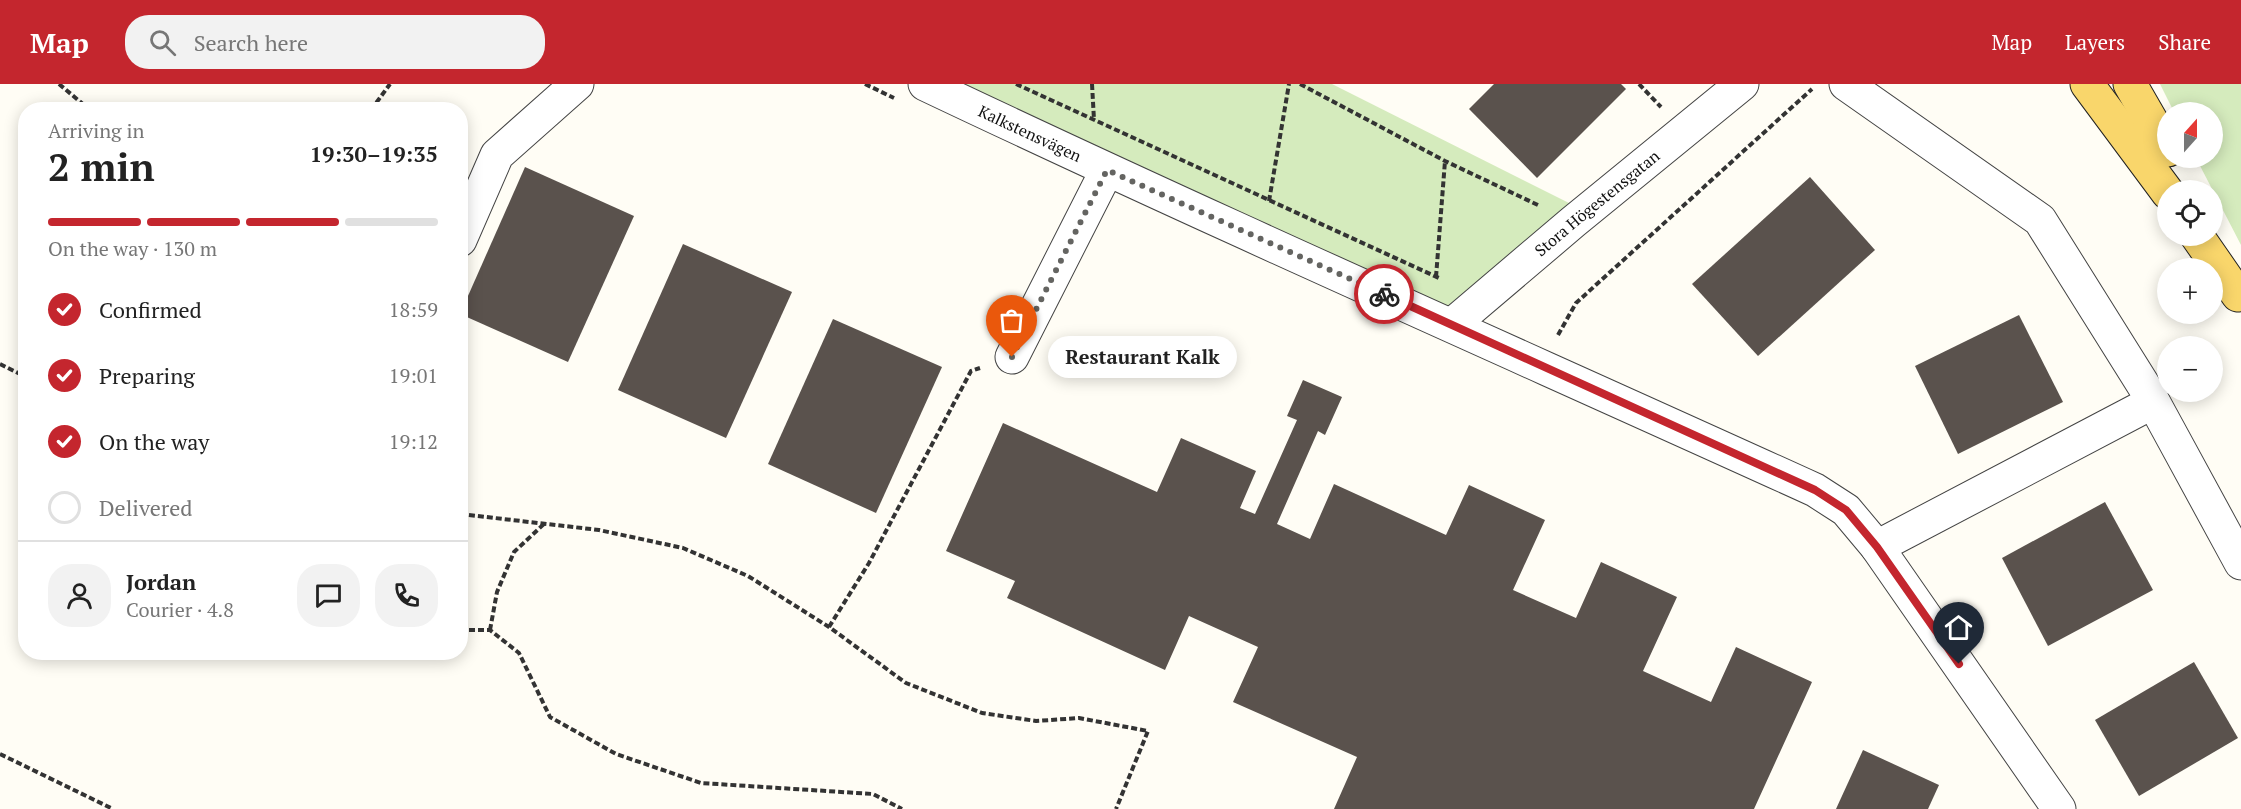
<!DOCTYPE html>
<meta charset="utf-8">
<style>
body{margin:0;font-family:"PT Serif",serif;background:#f2f2f2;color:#222;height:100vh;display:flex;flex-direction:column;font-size:22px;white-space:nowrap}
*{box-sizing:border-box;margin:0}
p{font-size:20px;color:#767676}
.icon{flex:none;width:33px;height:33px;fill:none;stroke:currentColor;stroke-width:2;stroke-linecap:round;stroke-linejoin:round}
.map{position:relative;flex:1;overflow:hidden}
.sheet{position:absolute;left:18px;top:18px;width:450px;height:558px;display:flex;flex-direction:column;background:#fff;border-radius:24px;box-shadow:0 3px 15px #0003}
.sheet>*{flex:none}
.needle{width:39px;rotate:21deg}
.fabs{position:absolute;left:2157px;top:18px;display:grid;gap:12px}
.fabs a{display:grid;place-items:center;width:66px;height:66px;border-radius:50%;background:#fff;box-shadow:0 3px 15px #0003;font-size:30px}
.pin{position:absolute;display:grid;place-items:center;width:51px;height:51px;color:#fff;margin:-62px -26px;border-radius:50% 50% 50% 0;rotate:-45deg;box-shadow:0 0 6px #0007}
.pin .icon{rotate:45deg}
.courier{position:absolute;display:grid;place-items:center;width:60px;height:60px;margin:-30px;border:4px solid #c4262e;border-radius:50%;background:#fff;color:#222;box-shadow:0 2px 8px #0007}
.bubble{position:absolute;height:42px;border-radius:21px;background:#fff;box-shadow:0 3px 15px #0003;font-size:20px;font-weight:600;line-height:42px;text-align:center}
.head em{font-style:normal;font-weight:600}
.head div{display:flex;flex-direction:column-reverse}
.head{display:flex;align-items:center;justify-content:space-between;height:102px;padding:0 30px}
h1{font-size:39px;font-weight:600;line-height:45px}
.bar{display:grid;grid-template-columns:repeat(4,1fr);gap:9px 6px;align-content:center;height:72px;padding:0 30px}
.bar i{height:8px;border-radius:4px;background:#e0e0e0}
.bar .active{background:#c4262e}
.bar p{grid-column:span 4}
.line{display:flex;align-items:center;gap:15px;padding:0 30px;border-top:2px solid #e0e0e0}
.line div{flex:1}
.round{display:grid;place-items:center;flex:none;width:63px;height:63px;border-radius:24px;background:#f2f2f2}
ol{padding:0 30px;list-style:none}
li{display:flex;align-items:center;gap:18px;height:66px}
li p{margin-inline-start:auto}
li .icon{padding:6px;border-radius:50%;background:#c4262e;color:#fff;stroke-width:4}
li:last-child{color:#767676}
li i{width:33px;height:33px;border:3px solid #e0e0e0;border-radius:50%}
header{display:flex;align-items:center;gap:36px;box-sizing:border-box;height:84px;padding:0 30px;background:#c4262e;color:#fff}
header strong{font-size:28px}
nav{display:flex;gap:33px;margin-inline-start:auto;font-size:21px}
.search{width:420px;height:54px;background:#f2f2f2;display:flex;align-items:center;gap:15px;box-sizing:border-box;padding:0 21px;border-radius:24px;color:#767676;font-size:22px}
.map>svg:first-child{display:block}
</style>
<header>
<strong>Map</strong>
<div class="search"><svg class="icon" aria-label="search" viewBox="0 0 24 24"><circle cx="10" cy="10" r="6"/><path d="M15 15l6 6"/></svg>Search here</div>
<nav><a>Map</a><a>Layers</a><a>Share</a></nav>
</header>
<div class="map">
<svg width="2241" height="725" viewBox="0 0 2241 725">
<rect width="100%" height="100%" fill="#fffdf5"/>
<g fill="#d5ebbd">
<polygon points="959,0 1332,0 1575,122 1451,224 1115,75"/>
<polygon points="2160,0 2241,0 2241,161 2196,74 2212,74 2212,28 2174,28"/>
</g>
<g fill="#5a524d">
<polygon points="1494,0 1621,0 1626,5 1537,94 1469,25"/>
<polygon points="525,83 634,132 568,278 460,230"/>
<polygon points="1810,93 1875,166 1758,272 1692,200"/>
<polygon points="683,160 792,208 726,354 618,306"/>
<polygon points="2019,231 2063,318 1958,370 1915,282"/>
<polygon points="833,235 942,283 876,429 768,380"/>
<polygon points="1303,296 1342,313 1325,351 1318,347 1277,440 1310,455 1334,400 1446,451 1469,401 1545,436 1513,506 1576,534 1601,478 1677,513 1643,587 1711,618 1736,563 1812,598 1754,725 1334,725 1357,673 1233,618 1258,563 1189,532 1165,586 1007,514 1015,497 946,467 1003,339 1157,408 1181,354 1256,387 1240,424 1255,430 1297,336 1287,332"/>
<polygon points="2105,418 2153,506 2048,562 2002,474"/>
<polygon points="2194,578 2238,654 2139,712 2095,636"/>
<polygon points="1863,666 1939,701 1928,725 1836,725"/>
</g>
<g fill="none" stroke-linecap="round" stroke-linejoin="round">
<defs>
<g id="minor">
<path id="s1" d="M 925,0 C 1220,140 1518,271 1815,406 L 1846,426 L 1877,463 L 2059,725"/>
<polyline points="1846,0 2040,136 2149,310 2241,479"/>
<polyline points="460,156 497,71 577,0"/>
<path id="s2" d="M 1453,240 L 1573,138 L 1742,0"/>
<polyline points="1012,273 1107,86"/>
<polyline points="1877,463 2153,318"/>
</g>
<g id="major">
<polyline points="2087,0 2168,109"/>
<polyline points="2130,0 2168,66"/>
<polyline points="2197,152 2238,211"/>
</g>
</defs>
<use href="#minor" stroke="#444" stroke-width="35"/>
<use href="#major" stroke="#222" stroke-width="35"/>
<g stroke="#333" stroke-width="4" stroke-dasharray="6 3" stroke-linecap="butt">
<polyline points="59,0 90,26"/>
<polyline points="865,0 894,14"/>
<polyline points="1016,0 1439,194"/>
<polyline points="1092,0 1094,36"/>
<polyline points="1300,0 1445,77 1540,122"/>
<polyline points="1639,0 1661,23"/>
<polyline points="371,26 390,0"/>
<polyline points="1269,117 1289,0"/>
<polyline points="1436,193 1445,77"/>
<polyline points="1558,251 1576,219 1812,5"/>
<polyline points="0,280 26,293"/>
<polyline points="460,430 599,446 683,464 748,492 829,543 906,599 982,629 1036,637 1079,634 1148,647 1116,725"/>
<polyline points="829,543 869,479 971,287 980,284"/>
<polyline points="460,546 490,546 519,569 550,633 616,670 701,699 873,710 902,725"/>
<polyline points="490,546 497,508 514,468 545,439"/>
<polyline points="0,670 113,725"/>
</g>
<use href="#minor" stroke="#fff" stroke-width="33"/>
<use href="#major" stroke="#f9d66b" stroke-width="33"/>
</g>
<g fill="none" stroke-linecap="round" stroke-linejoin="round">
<polyline stroke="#646461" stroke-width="6" stroke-dasharray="0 10.8" points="1012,273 1107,86 1384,210"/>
<polyline stroke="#c4262e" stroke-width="8" points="1384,210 1815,406 1846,426 1877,463 1959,580"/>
</g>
<g text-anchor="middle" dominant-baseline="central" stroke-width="6" stroke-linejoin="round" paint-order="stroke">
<g font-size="16" fill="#111" stroke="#fff">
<text stroke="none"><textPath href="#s1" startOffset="116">Kalkstensvägen</textPath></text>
<text stroke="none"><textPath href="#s2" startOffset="188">Stora Högestensgatan</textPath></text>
</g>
</g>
</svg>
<div class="fabs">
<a><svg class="needle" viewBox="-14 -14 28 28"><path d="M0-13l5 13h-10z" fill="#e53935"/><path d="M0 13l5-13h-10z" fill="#767676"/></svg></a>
<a><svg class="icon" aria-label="locate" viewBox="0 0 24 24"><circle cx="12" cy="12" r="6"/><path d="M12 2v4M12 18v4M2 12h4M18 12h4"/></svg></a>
<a>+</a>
<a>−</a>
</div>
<div class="pin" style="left:1012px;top:273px;background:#ea580c"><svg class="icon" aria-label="bag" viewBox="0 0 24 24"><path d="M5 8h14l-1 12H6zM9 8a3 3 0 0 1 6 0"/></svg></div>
<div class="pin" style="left:1959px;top:580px;background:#1f2937"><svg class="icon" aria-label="home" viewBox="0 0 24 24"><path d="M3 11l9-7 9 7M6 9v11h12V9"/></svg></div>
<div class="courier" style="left:1384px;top:210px"><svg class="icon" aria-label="bike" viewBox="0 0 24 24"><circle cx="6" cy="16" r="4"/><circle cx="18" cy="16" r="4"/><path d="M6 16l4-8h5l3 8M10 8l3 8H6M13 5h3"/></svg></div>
<div class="bubble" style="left:1048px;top:252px;width:189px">Restaurant Kalk</div>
<section class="sheet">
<div class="head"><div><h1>2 min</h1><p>Arriving in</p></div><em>19:30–19:35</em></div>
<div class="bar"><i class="active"></i><i class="active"></i><i class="active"></i><i></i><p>On the way · 130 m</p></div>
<ol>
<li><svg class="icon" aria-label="check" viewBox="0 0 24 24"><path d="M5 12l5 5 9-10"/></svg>Confirmed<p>18:59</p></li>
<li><svg class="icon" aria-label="check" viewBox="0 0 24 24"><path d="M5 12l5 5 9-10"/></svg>Preparing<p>19:01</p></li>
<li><svg class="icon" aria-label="check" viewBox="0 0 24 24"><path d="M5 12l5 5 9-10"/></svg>On the way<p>19:12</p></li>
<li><i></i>Delivered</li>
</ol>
<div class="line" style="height:108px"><a class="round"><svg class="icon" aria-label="person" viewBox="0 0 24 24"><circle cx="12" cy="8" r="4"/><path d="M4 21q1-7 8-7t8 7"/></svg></a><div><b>Jordan</b><p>Courier · 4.8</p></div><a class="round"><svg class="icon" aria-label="chat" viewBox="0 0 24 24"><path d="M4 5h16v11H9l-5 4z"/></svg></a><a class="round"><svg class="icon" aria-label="phone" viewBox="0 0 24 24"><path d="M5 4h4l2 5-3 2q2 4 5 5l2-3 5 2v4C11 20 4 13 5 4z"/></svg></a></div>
</section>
</div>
